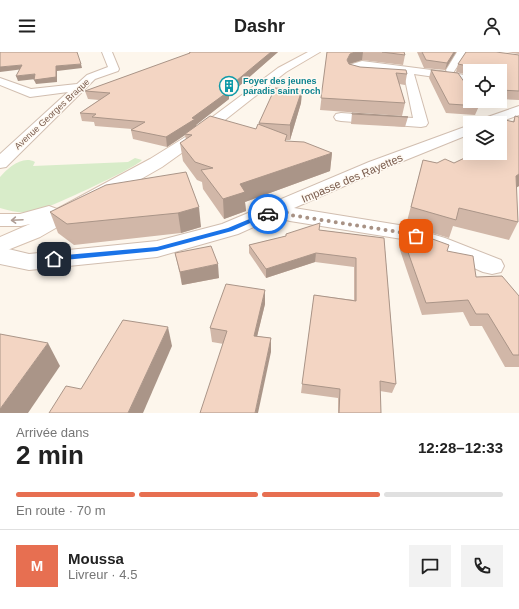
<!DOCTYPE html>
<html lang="fr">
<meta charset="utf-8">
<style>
body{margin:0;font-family:Helvetica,sans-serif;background:#f2f2f2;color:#222;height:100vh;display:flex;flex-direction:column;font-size:15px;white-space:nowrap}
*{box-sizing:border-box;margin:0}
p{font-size:13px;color:#767676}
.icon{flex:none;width:22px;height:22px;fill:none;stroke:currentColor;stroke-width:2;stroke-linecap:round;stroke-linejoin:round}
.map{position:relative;height:361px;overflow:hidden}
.drawer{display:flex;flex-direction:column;background:#fff;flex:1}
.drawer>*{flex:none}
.tools{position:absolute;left:463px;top:12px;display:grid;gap:8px}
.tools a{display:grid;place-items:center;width:44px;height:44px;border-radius:0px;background:#fff;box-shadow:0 4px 16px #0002;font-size:20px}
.pin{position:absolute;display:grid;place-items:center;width:34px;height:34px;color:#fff;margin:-17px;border-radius:8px;box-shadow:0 2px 6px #0006}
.courier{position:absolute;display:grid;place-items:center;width:40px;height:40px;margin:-20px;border:3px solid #1a73e8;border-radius:50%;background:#fff;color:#222;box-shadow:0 1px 5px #0007}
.overview em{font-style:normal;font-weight:800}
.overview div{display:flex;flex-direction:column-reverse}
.overview{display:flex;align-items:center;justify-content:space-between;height:68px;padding:0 16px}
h1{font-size:26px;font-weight:800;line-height:30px}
.bar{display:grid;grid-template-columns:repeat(4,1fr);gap:6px 4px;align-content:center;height:48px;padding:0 16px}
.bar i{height:5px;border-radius:3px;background:#e0e0e0}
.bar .active{background:#e76f51}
.bar p{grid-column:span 4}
.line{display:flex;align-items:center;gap:10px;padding:0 16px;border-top:1px solid #e0e0e0}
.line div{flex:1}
.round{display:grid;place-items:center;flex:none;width:42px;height:42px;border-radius:0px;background:#f2f2f2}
header{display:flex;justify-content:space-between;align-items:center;height:52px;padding:0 16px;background:#fff;font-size:18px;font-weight:800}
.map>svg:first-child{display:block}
</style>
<header><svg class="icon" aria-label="menu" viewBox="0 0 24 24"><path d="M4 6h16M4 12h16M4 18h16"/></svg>Dashr<svg class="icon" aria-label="person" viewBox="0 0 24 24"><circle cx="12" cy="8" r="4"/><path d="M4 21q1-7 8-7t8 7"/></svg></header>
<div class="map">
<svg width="519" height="361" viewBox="0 0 519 361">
<rect width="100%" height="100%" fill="#fdf6ec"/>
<path fill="#d8ecc9" d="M 135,106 L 142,108 C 136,116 45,158 33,160 C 22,162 11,159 0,156 L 0,125 C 8,116 22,103 35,110 L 33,114 L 128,110 Z"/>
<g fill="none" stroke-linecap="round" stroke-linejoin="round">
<defs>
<g id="minor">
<polygon points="102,0 112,0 119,17 118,19 95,27 6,115 0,116 0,102 68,40 30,45 0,33 0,26 31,37 77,32 87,23 108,15"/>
<path d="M 457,0 L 467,0 L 453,21 L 464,23 L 470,31 L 470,43 L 466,42 L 456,28 L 414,22 L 428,71 L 426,74 L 421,75 L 341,69 L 336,68 L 334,65 L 336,62 L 341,61 L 413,66 L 405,27 L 359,24 L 348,21 L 347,19 L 349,13 L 362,9 L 447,20 L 446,18 ZM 363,15 L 399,20 L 358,17 Z"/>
<polygon points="519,54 519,63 497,71 477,71 479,68"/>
<polygon points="470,73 470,82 381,118 294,156 405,174 445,186 501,208 504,214 501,220 492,222 483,220 429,196 402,187 290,169 283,167 278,164 238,182 157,205 29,218 0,212 0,195 29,202 157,189 222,172 369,110"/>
</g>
<polygon id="secondary" points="308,0 320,0 286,20 197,90 162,115 40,185 0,201 0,185 30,172 21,174 0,174 0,162 20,162 49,154 57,157 150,107 187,84 278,16"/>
</defs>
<use href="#minor" stroke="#d1beb0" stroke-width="2"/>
<use href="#secondary" stroke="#d6c0b0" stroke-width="2"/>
<use href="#minor" fill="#fff" fill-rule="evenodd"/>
<use href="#secondary" fill="#fff" fill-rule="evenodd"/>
</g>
<g fill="#d1b7a8">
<polygon points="189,0 278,0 229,43 229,47 196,73 196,74 256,77 259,71 302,38 301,51 290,88 286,88 286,89 332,101 330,119 245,150 246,159 224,167 203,137 202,130 197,128 183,109 180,91 186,88 185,83 167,95 133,87 131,78 132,77 95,74 94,70 82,69 80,61 99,48 88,47 85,39 189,2"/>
<polygon points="327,0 404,0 405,3 403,13 362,8 349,12 360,15 407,22 405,33 399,32 405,51 402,64 320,58"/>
<polygon points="417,0 456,0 445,18 424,16"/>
<polygon points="506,0 519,0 519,2"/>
<polygon points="519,3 519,48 500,47 500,19 470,19 470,28 465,22 456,20 458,12"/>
<polygon points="431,18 467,34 470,35 470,49 479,54 475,63 446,61 429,26"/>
<polygon points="352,61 408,65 405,75 351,72"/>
<polygon points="515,64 519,65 519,134 516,136 518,170 509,188 453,174 449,186 406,173 423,108 437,111 454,111 500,101 500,71 499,71 501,67 513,70"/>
<polygon points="186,120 201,175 181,181 74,193 58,181 50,160"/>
<polygon points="405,177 447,199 476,225 519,244 519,315 505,315 482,274 470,274 463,260 422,263 400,198"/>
<polygon points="319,178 384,186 396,332 392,341 380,339 381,361 338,361 338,346 301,341 314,243 354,248 354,215 315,210 266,226 249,201 249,193 286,184 286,182"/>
<polygon points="175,201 219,226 182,233 178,214"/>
<polygon points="265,238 265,252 257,284 271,286 271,300 212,290 210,276"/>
</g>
<g fill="#aa9588">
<polygon points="271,0 278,0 229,43 229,47 196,73 196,76 185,82 185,83 167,95 166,85 224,39"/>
<polygon points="355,0 363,0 362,8 349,12 347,8 350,2"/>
<polygon points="454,0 456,0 445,18 447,11"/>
<polygon points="81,12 82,16 57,19 57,30 36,32 34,28 56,14"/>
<polygon points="22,13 24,17 0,20 0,15"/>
<polygon points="35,22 36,27 18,29 16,24"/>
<polygon points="302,38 301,51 290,88 290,73"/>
<polygon points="332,101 330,119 245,150 246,159 224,167 223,147 240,132"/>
<polygon points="519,122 519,134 508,140 516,124"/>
<polygon points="199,155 201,175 181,181 178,161"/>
<polygon points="316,201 315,210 266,226 266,217"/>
<polygon points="218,212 219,226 182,233 180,220"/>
<polygon points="265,238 265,252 254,297 254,284"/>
<polygon points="168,275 172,294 143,361 128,361"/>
<polygon points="271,286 271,300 258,361 255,361"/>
<polygon points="48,291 60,314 28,361 0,361 0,357"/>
</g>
<g fill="#f3d5c3" stroke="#aa9588">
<polygon points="0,0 77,0 81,12 56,14 56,25 34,28 35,22 16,24 22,13 0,15"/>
<polygon points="190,0 271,0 224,39 229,39 192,66 195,67 166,85 131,78 145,70 92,65 96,62 80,61 110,41 85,39 190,1"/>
<polygon points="327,0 355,0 350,2 347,8 349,12 360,15 406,18 407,22 396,21 405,51 321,46"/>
<polygon points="382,0 404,0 405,3"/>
<polygon points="422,0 454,0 447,11 426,8"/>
<polygon points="466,0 496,0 519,3 519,39 500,38 500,19 471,19 468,14 458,12"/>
<polygon points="431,18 458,21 467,34 470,35 470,36 467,36 470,41 470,49 475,49 479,54 449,52"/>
<polygon points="275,36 302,38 290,73 259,71"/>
<polygon points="352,61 408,65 352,62"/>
<polygon points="210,64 256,77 258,72 287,83 285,89 304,90 332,101 240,132 245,140 223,147 201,118 213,116 195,110 180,91 192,83 185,82"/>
<polygon points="515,64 519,65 519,122 516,124 518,170 459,156 456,168 411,155 423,108 437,111 445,107 454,111 475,101 500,101 501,67 514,70"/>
<polygon points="186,120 199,155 178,161 67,172 50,160 106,133"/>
<polygon points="320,171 319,178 384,186 396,332 380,329 381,361 339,361 340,337 302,332 314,243 356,249 356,206 316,201 266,217 249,193 286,184 286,182"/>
<polygon points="405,177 449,193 447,199 473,204 476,225 502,224 519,244 519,303 513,303 488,262 476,262 468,248 426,251 403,186"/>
<polygon points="211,194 218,212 180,220 175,201"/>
<polygon points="226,232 265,238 254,284 271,286 255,361 200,361 227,279 210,276"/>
<polygon points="123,268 168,275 128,361 49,361 66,334 81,337"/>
<polygon points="0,282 48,291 0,357"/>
</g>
<defs><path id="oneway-shaft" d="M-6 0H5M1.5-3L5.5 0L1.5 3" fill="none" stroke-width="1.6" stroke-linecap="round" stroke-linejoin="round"/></defs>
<use stroke="#af9d94" href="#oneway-shaft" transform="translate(17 168) rotate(177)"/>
<polygon fill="#1a73e8" points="266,160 271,162 232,179 157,199 54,209 50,207 54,204 157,195 228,176"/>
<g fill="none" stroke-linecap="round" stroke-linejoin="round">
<polyline stroke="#a89285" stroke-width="4" stroke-dasharray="0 7.2" points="268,162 281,156 290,163 405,181 416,184"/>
</g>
<defs>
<symbol id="building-ring" viewBox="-11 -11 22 22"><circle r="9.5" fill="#fffaf3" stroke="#0f9aa8" stroke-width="1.5"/><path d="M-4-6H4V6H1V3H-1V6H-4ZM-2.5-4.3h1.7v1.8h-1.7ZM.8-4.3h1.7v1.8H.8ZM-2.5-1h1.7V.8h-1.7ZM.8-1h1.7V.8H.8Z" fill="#0f9aa8"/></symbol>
</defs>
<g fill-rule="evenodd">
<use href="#building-ring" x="218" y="23" width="22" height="22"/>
</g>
<g text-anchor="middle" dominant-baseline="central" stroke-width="3" stroke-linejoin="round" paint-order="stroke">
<g font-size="9" font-weight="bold" fill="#0d838f" stroke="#fffaf3" text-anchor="start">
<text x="243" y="29">Foyer des jeunes<tspan x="243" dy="10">paradis saint roch</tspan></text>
</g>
<g font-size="9" fill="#7a5c4d" stroke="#fffaf3">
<text transform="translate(52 62) rotate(-43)">Avenue Georges Braque</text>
</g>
<g font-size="11" fill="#7a5c4d" stroke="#fffaf3">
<text transform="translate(352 126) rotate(-23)">Impasse des Rayettes</text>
</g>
</g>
</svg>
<div class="tools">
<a><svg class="icon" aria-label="locate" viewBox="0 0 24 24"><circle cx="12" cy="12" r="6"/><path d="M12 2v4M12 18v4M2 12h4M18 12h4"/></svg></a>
<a><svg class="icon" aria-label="layers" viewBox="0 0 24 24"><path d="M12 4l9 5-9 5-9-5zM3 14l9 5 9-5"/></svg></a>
</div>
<div class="pin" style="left:416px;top:184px;background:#ea580c"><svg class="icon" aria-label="bag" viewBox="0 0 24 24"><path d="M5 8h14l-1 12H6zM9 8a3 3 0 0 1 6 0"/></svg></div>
<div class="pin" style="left:54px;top:207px;background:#1f2937"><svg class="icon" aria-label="home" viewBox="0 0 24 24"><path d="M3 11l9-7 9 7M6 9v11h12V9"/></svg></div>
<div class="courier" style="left:268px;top:162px"><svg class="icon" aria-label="car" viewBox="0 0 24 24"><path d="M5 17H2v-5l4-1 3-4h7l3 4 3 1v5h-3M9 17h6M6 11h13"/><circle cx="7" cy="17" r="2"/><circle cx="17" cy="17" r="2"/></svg></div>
</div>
<section class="drawer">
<div class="overview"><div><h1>2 min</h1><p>Arrivée dans</p></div><em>12:28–12:33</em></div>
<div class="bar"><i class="active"></i><i class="active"></i><i class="active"></i><i></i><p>En route · 70 m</p></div>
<div class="line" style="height:72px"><b class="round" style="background:#e76f51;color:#fff">M</b><div><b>Moussa</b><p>Livreur · 4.5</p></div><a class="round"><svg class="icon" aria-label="chat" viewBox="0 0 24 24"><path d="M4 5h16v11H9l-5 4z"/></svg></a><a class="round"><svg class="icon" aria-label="phone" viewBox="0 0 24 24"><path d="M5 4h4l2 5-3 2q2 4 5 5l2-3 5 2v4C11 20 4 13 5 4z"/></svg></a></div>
</section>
